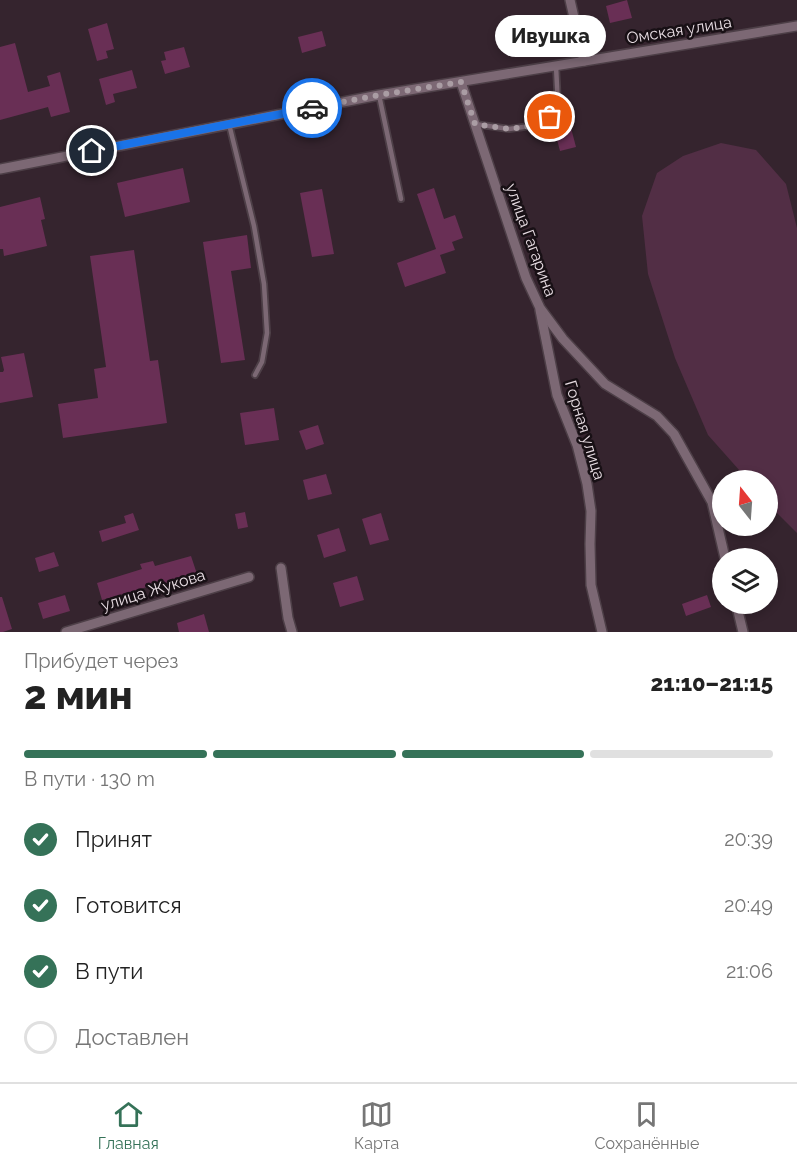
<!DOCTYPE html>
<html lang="ru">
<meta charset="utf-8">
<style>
body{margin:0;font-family:Raleway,sans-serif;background:#f2f2f2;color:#222;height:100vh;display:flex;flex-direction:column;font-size:22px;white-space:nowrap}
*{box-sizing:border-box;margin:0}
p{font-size:20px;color:#767676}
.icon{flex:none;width:33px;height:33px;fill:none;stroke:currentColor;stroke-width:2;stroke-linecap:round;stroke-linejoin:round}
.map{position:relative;height:632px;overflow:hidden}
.details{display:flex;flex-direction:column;background:#fff;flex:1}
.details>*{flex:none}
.needle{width:39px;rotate:343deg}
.controls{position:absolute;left:712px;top:470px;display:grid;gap:12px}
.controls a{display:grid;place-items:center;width:66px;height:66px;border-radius:50%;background:#fff;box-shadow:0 3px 9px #0003;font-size:30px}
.pin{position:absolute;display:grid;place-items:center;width:51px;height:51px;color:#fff;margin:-26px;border:3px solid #fff;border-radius:50%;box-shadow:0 2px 6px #0007}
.courier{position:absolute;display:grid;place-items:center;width:60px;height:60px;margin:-30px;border:4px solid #1a73e8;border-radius:50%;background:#fff;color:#222;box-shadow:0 2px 8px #0007}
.bubble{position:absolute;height:42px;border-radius:21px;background:#fff;box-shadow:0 3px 9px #0003;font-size:20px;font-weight:800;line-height:42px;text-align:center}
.overview em{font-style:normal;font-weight:800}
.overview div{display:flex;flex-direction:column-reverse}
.overview{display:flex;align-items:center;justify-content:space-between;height:102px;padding:0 24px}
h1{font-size:39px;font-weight:800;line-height:45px}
.bar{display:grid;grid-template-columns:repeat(4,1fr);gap:9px 6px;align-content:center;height:72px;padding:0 24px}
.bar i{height:8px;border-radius:4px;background:#e0e0e0}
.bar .current{background:#357258}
.bar p{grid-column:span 4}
ol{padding:0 24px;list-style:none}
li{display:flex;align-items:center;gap:18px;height:66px}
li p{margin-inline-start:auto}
li .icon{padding:6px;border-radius:50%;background:#357258;color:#fff;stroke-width:4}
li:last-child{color:#767676}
li i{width:33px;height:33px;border:3px solid #e0e0e0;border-radius:50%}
.tab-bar{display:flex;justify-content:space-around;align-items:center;height:84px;border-top:2px solid #e0e0e0;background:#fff;font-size:16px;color:#767676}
.tab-bar a{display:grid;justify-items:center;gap:3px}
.tab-bar .current{color:#357258}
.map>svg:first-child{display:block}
</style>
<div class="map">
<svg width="797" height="632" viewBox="0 0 797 632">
<rect width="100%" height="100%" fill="#35242e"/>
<polygon fill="#522e45" points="721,143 756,150 786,184 797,228 797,533 768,504 768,480 748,480 708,435 675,358 648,274 642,216 657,173 683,156"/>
<g fill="#692f55">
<polygon points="627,0 632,18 610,23 606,6"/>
<polygon points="107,23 114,49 106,51 108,58 97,61 88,29"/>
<polygon points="322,31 326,46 302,53 298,37"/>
<polygon points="15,43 28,92 50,86 47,76 60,72 70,112 51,117 48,107 0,120 0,47"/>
<polygon points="184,47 190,67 165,74 161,61 166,60 164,52"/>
<polygon points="132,70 137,88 113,94 115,102 106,105 99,79"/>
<polygon points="571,128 576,147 560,151 555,132"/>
<polygon points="183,168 190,202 125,217 117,183"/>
<polygon points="434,188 444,219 455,215 463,238 452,242 455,250 440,255 446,273 405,287 397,263 436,249 417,194"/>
<polygon points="322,189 334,254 312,257 300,193"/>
<polygon points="40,197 45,219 41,220 47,246 4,256 3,249 0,249 0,207"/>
<polygon points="247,235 251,268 231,271 245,360 221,363 203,242"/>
<polygon points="134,250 150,361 158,360 167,423 63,438 58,404 98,398 94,369 106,367 90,256"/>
<polygon points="24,353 33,397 0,403 0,372 3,372 4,370 1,357"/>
<polygon points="274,408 279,440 245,445 240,413"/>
<polygon points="318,425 324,444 306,450 299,431"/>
<polygon points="326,474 332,494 308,500 303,480"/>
<polygon points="245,512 248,527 238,529 235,514"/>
<polygon points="133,513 139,530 102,542 99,531 126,523 124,516"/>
<polygon points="381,513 389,540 370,545 362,519"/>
<polygon points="339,528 346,551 324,558 317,535"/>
<polygon points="54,552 59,566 39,572 35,558"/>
<polygon points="191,556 197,574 148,589 147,587 102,600 97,583 142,569 140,564 153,561 155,566"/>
<polygon points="357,576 364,600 340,607 333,583"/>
<polygon points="65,595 70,611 43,619 38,603"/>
<polygon points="707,595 711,607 686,616 682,604"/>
<polygon points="0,597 2,597 12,629 3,632 0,632"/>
<polygon points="204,614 209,632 179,632 177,623"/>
</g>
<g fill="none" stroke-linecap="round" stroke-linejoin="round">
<defs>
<g id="service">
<polyline points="379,95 401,199"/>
<polyline points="229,124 254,226 264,284 267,333 262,362 255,375"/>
<polyline points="475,124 509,129 530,126 550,117 558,106 556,66"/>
</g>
<g id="minor">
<polyline points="570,0 584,61"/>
<polyline points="461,82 526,278 540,308 563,339 605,384 657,416 674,434 712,502 725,558"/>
<polyline points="0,169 379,95 797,26"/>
<polyline points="540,310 557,395 577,445 587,484 591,511 590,544 591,585 602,632"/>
<polyline points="281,568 288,618 292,632"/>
<polyline points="736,603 743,632"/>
<polyline points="66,632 249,577"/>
</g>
</defs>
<use href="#service" stroke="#4d3f47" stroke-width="8"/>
<use href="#minor" stroke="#4d3f47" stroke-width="12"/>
<use href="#service" stroke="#7c6874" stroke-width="4.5"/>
<use href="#minor" stroke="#7c6874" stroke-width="9"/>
</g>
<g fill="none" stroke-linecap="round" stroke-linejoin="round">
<polyline stroke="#aa9da4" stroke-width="6" stroke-dasharray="0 10.8" points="312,108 379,95 461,82 475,124 509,129 530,126 550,117"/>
<polyline stroke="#1a73e8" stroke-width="8" points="92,151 312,108"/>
</g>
<g text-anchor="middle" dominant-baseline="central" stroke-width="5" stroke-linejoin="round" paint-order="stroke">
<g font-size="16" fill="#e9dee4" stroke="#181015">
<text transform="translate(679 30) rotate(-9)">Омская улица</text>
<text transform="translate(531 240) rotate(70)">улица Гагарина</text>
<text transform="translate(585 430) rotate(73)">Горная улица</text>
<text transform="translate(153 590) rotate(-17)">улица Жукова</text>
</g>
</g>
</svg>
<div class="controls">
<a><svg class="needle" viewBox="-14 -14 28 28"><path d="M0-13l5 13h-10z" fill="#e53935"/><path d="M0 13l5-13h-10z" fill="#767676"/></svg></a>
<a><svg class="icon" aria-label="layers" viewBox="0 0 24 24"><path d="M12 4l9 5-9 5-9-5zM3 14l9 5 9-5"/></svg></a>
</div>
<div class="pin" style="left:550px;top:117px;background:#ea580c"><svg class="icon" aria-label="bag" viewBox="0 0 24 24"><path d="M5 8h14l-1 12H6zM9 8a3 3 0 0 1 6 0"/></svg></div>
<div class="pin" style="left:92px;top:151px;background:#1f2937"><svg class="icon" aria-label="home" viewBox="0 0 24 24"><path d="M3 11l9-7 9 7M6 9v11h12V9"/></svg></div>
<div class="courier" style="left:312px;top:108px"><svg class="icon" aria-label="car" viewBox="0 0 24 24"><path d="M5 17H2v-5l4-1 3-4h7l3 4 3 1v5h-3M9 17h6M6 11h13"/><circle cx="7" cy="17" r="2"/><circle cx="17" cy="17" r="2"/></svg></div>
<div class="bubble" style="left:495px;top:15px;width:111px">Ивушка</div>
</div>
<section class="details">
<div class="overview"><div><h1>2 мин</h1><p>Прибудет через</p></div><em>21:10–21:15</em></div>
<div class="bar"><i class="current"></i><i class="current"></i><i class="current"></i><i></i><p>В пути · 130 m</p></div>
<ol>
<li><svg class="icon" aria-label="check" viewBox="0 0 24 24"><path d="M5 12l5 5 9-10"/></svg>Принят<p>20:39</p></li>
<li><svg class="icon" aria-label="check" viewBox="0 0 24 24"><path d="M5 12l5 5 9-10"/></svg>Готовится<p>20:49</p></li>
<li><svg class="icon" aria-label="check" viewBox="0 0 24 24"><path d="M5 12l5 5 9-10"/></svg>В пути<p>21:06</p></li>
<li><i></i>Доставлен</li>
</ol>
</section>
<nav class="tab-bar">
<a class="current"><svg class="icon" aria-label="home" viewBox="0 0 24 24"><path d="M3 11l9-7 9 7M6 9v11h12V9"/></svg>Главная</a>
<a><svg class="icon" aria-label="map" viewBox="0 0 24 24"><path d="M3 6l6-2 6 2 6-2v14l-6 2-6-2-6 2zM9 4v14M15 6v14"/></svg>Карта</a>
<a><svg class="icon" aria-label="saved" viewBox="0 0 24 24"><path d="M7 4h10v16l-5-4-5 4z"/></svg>Сохранённые</a>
</nav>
